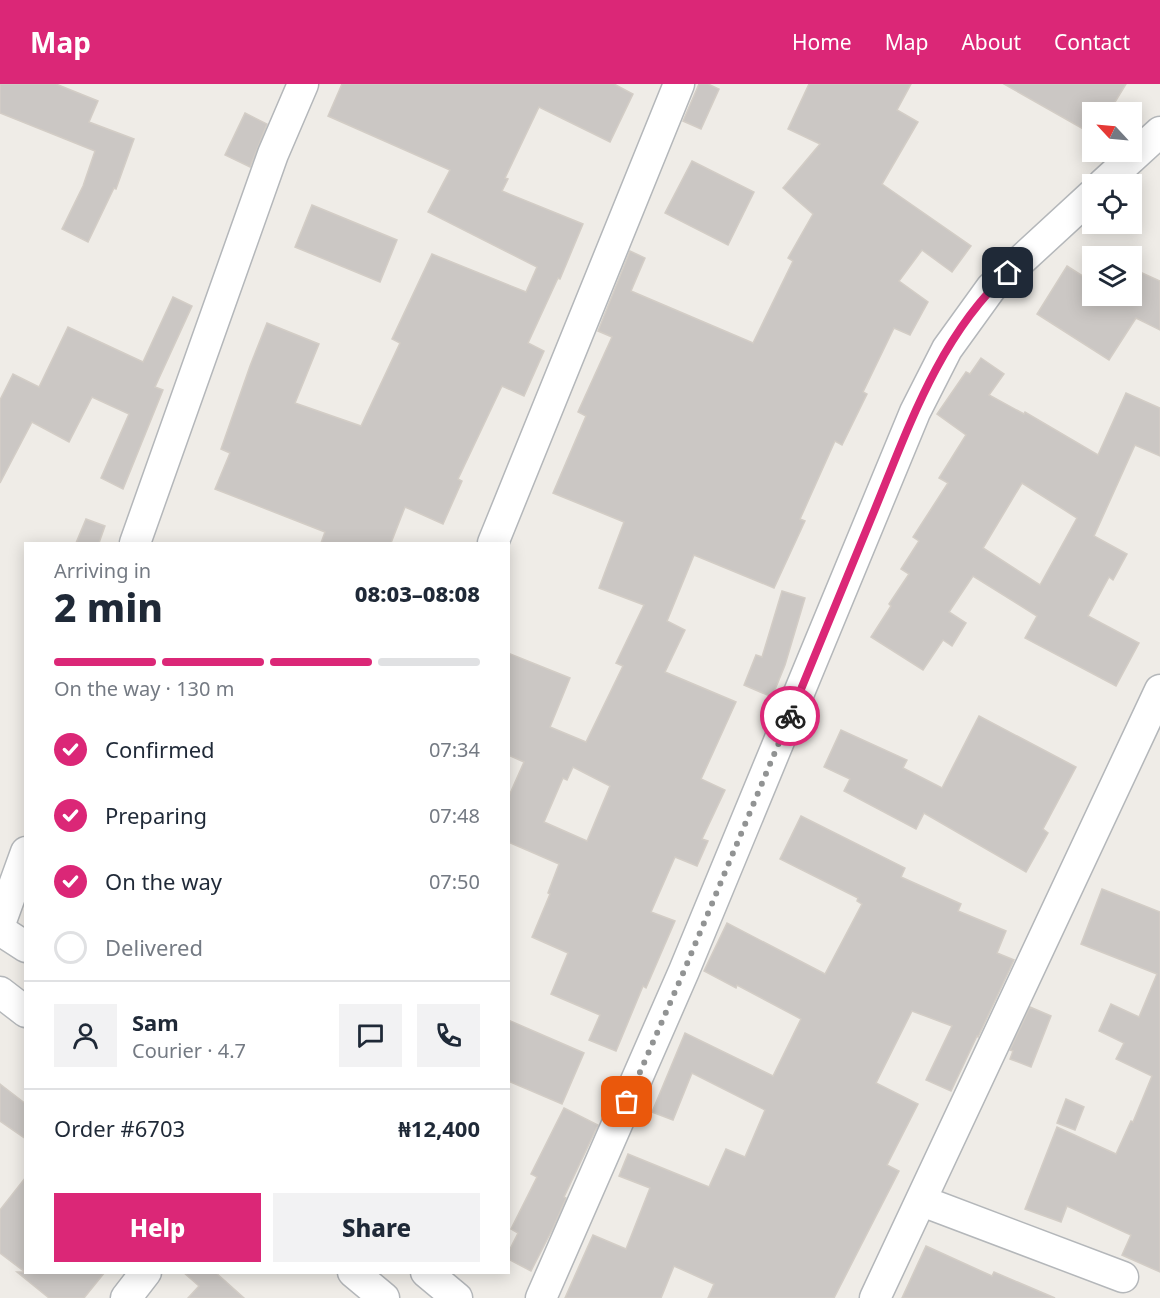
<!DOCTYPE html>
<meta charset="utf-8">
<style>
body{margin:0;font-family:"Noto Sans",sans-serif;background:#f2f2f3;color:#1f2937;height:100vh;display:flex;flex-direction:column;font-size:22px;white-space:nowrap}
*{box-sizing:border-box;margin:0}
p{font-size:20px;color:#747a83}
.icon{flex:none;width:33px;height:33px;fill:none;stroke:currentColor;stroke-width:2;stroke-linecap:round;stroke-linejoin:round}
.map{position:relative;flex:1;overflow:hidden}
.panel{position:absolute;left:24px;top:458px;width:486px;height:732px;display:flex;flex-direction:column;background:#fff;border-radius:0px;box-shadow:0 3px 15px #0003}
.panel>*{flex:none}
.needle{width:39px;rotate:296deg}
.tools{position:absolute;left:1082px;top:18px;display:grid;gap:12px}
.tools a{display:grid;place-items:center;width:60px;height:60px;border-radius:0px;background:#fff;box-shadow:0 3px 15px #0003;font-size:30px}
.pin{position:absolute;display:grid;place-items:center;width:51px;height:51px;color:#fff;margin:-26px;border-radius:12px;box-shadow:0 3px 9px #0006}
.courier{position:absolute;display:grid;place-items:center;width:60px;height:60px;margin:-30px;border:4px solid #db2777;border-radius:50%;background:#fff;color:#222;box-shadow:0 2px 8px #0007}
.head em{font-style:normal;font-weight:800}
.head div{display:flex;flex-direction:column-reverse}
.head{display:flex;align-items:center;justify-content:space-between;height:102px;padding:0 30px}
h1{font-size:39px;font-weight:800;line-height:45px}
.bar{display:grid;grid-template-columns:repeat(4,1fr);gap:9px 6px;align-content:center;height:72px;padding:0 30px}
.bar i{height:8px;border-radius:4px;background:#e0e1e3}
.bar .on{background:#db2777}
.bar p{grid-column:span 4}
.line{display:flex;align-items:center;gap:15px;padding:0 30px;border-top:2px solid #e0e1e3}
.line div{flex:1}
.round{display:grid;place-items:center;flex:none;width:63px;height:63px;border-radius:0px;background:#f2f2f3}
ol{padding:0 30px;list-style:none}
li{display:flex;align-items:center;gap:18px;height:66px}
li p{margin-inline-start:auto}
li .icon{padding:6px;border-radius:50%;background:#db2777;color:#fff;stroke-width:4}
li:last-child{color:#747a83}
li i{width:33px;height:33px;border:3px solid #e0e1e3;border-radius:50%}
.cta{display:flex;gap:12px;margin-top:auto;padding:12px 30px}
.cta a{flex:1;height:69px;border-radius:0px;background:#db2777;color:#fff;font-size:24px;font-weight:800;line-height:69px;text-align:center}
.cta a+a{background:#f2f2f3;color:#1f2937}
header{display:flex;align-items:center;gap:36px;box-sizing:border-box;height:84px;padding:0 30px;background:#db2777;color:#fff}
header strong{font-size:28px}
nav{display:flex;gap:33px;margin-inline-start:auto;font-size:21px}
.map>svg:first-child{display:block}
</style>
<header>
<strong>Map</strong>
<nav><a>Home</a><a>Map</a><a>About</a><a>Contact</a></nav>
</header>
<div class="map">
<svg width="1160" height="1214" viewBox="0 0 1160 1214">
<rect width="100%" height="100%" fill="#efece7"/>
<g fill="#cbc7c4" stroke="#d3cdc6" stroke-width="1.5" fill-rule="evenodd">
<polygon points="0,0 56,0 98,17 89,38 134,55 116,105 114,104 88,158 62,145 83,102 95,67 0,29"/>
<polygon points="342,0 614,0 633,10 610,58 539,23 505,94 508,95 502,107 583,140 560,195 558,194 528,259 544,267 524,312 502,302 458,395 462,397 443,440 405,423 391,459 321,459 325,448 215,405 230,369 221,365 250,282 267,239 319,260 295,319 361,342 400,259 392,255 432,170 526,208 537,183 428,128 450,86 328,32"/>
<polygon points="699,0 708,0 719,5 701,45 683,37"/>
<path d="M 809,0 L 911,0 L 897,26 L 918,38 L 882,100 L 971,162 L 952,188 L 922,166 L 899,197 L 928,218 L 910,251 L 894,244 L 863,308 L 867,310 L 842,361 L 835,357 L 800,435 L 805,437 L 774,504 L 694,471 L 667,537 L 685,546 L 665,588 L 736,618 L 701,695 L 725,706 L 702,755 L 708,757 L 697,782 L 675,773 L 651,828 L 675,837 L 646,904 L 643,902 L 616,967 L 589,956 L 600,931 L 551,910 L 568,869 L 532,853 L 550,810 L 548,809 L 559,780 L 508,758 L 508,714 L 524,678 L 508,671 L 508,569 L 570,594 L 550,643 L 586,658 L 623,582 L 616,579 L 644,521 L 599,504 L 624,438 L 553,409 L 586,332 L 578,328 L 612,253 L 598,247 L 630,167 L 645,174 L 631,207 L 753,259 L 793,177 L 788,174 L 813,130 L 783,104 L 820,60 L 788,45 ZM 573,683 L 610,702 L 587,757 L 544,738 L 563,694 L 567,696 Z"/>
<polygon points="1004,0 1126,0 1109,28 1092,28 1092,50"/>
<polygon points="245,29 267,40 250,83 225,71"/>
<polygon points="692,77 754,108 728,161 665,129"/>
<polygon points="312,121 397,156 380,198 295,163"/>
<polygon points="1067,182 1092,198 1092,212 1131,212 1131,184 1160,197 1160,246 1136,234 1109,276 1037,230"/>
<polygon points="173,213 192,222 155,303 163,306 123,405 101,394 129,330 92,313 69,358 32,338 0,399 0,316 13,290 39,303 68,243 143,278"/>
<path d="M 981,274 L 1004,290 L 989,311 L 1024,330 L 1025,328 L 1098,371 L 1126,309 L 1160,324 L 1160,372 L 1135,361 L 1094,452 L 1127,470 L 1113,496 L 1109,493 L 1088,532 L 1139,559 L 1116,602 L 1025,554 L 1037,532 L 973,492 L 949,528 L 966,539 L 952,562 L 943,556 L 923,586 L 871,553 L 891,522 L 889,520 L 909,490 L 901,485 L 919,457 L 913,453 L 948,399 L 939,394 L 966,351 L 937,330 L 966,288 L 970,290 ZM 1022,399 L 1077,434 L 1040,501 L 983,464 Z"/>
<polygon points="86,435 105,442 99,459 76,459"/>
<polygon points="782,507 805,514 785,581 772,613 744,601 756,571 762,573"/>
<polygon points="979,632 1076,683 1043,745 1048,749 1026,788 924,729 916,745 844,707 850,695 824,683 841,646 907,676 903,684 942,704"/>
<polygon points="801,732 905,784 901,793 961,820 958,827 1006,847 997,869 1014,876 978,953 977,952 951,1007 926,996 952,942 912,927 876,999 918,1020 887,1081 899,1087 834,1214 708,1214 714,1200 674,1182 661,1214 565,1214 593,1151 626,1165 650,1104 619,1092 628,1070 709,1103 726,1065 745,1073 765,1026 692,989 673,1036 652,1028 685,949 773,992 801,935 737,901 736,904 704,887 727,839 825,890 862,820 857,817 858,814 780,775"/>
<polygon points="1102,805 1160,828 1160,1188 1122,1171 1131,1151 1067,1122 1061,1138 1025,1125 1057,1043 1116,1070 1131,1037 1133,1038 1152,992 1116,975 1124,959 1099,947 1111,920 1139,933 1157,890 1081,860"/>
<polygon points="1030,923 1051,932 1031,983 1010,975 1013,967 1010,966"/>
<polygon points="508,936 584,969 562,1020 508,997"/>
<polygon points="0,1000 26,1020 26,1055 0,1037"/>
<polygon points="1066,1015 1084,1023 1075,1046 1057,1039"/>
<polygon points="564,1024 598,1041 564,1113 566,1114 553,1144 531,1187 508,1175 508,1169 518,1149 511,1145 537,1093 531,1090"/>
<polygon points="26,1093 26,1188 105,1188 84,1214 49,1214 17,1188 25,1188 0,1169 0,1126"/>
<polygon points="926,1162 992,1192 994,1188 1055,1214 902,1214"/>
<polygon points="183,1188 215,1188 244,1214 188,1214 199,1202"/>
</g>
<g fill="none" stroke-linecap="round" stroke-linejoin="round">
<defs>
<g id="minor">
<polyline points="1103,100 1160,48"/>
<polyline points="135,459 273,70 303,0"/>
<polyline points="493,459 679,0"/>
<polyline points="0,840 26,768"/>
<polyline points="0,846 26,863"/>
<polyline points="0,908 26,928"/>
<polyline points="922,1117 1123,1193"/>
<polyline points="353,1188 384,1214"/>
<polyline points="426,1188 457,1214"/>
<polyline points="126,1214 146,1188"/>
<polyline points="541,1214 684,887 915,328 947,265 991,204 1092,111"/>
<polyline points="875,1214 1160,606"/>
</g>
</defs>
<use href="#minor" stroke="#b4b7ba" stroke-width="33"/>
<use href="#minor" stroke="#fff" stroke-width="30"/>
</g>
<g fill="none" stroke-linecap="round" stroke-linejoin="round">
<polyline stroke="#919393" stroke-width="6" stroke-dasharray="0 10.8" points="627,1018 684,887 790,632"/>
<path stroke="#db2777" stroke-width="8" d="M 790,632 C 818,563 846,494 875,425 C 909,342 940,251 1008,189"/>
</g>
</svg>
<div class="tools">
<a><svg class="needle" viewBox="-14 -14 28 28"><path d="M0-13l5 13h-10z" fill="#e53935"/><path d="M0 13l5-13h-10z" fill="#747a83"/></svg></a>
<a><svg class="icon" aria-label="locate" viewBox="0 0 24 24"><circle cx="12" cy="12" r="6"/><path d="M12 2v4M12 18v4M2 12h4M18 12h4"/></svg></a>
<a><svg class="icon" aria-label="layers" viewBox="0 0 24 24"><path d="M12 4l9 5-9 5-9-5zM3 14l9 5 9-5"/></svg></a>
</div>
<div class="pin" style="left:627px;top:1018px;background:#ea580c"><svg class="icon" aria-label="bag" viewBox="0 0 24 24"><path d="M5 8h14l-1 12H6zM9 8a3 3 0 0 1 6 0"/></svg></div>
<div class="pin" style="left:1008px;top:189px;background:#1f2937"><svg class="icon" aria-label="home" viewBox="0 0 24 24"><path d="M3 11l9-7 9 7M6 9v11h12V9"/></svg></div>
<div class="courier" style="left:790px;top:632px"><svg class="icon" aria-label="bike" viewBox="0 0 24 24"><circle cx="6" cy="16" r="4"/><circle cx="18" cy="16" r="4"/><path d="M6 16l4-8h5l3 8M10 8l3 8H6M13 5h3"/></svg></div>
<section class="panel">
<div class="head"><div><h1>2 min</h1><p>Arriving in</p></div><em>08:03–08:08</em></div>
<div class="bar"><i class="on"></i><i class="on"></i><i class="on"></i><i></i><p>On the way · 130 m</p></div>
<ol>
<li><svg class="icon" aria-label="check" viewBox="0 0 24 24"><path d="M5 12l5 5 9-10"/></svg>Confirmed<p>07:34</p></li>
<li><svg class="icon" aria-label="check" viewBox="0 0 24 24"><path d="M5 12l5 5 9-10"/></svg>Preparing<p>07:48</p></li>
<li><svg class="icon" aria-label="check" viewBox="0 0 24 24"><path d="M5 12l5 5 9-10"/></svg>On the way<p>07:50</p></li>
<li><i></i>Delivered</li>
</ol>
<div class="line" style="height:108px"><a class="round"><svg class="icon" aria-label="person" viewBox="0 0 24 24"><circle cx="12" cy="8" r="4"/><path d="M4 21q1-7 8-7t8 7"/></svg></a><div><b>Sam</b><p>Courier · 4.7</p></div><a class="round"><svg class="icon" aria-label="chat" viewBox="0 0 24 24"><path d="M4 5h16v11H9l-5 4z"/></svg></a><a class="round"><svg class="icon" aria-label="phone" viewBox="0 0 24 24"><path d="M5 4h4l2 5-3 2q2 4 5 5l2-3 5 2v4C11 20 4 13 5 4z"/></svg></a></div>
<div class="line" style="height:78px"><div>Order #6703</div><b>₦12,400</b></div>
<div class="cta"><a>Help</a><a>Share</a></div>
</section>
</div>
